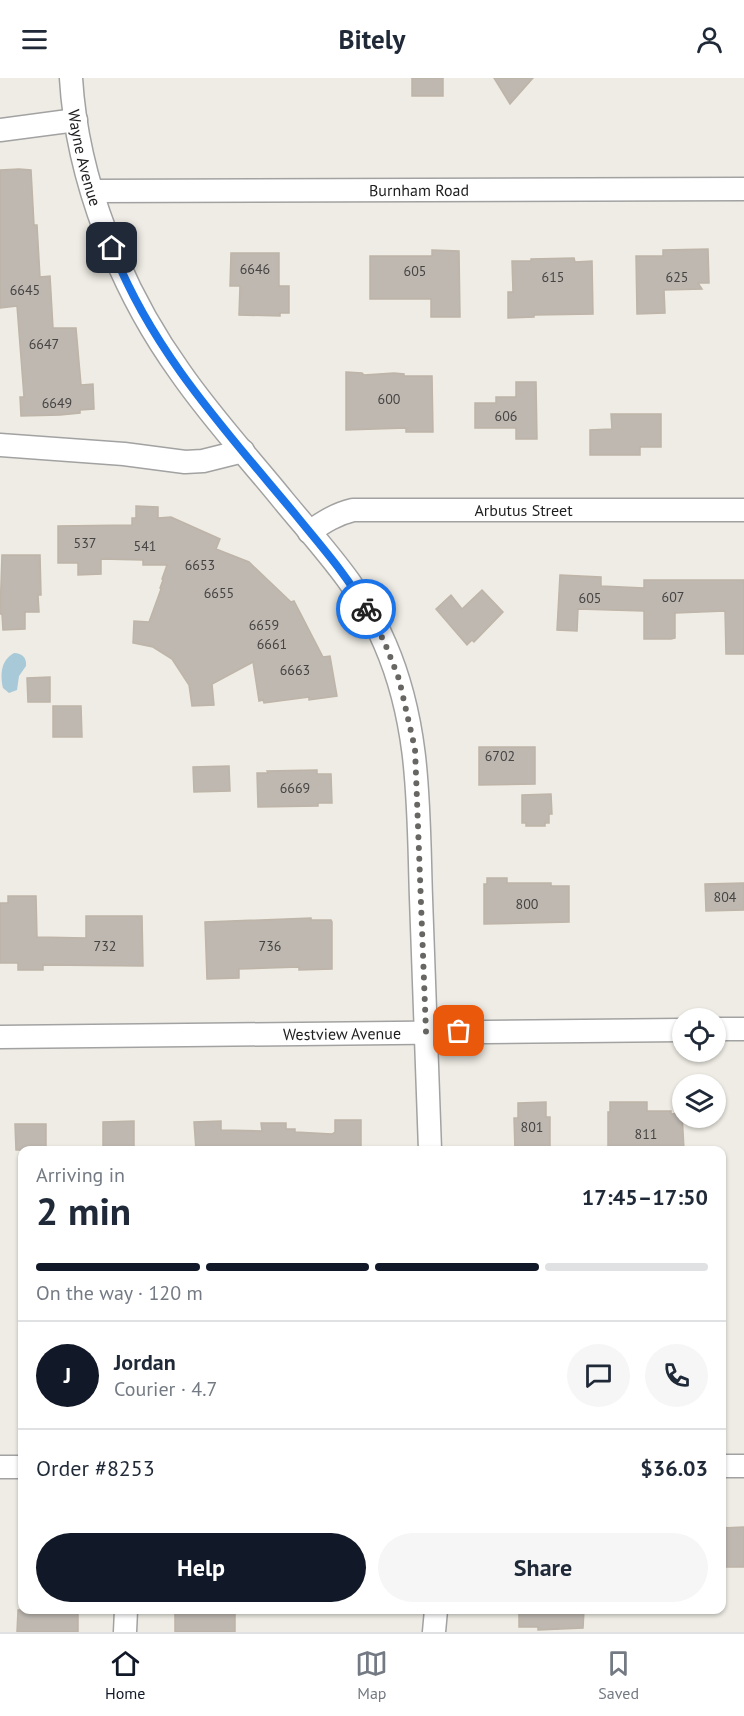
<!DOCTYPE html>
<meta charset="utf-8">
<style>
body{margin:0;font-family:"PT Sans",sans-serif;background:#f6f6f7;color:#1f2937;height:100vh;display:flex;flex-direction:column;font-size:22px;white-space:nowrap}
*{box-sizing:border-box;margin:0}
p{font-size:20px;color:#747a83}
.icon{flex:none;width:33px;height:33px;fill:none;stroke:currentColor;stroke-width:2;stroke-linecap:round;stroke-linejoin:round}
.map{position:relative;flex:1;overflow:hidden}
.sheet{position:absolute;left:18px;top:1068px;width:708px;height:468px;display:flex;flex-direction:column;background:#fff;border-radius:12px;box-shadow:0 2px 4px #0004}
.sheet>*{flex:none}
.buttons{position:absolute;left:672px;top:930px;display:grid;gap:12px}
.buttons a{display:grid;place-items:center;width:54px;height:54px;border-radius:50%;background:#fff;box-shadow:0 2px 4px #0004;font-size:30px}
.pin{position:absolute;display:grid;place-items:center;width:51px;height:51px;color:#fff;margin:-26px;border-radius:12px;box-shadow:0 3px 9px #0006}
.courier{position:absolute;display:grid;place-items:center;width:60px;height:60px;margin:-30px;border:4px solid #1a73e8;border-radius:50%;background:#fff;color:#222;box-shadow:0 2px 8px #0007}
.summary em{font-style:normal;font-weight:600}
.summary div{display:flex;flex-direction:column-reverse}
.summary{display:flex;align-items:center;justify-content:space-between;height:102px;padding:0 18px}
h1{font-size:39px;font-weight:600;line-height:45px}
.bar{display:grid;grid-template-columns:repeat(4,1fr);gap:9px 6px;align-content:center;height:72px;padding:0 18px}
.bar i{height:8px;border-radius:4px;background:#e0e1e3}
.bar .current{background:#111827}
.bar p{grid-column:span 4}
.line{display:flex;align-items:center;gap:15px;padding:0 18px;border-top:2px solid #e0e1e3}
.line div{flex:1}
.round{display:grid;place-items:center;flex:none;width:63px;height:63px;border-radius:32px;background:#f6f6f7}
.button{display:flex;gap:12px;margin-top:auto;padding:12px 18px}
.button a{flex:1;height:69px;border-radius:36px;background:#111827;color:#fff;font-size:24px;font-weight:600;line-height:69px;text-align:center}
.button a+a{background:#f6f6f7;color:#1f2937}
header{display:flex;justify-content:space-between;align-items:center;height:78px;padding:0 18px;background:#fff;font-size:27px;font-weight:600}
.dock{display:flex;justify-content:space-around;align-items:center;height:84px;border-top:2px solid #e0e1e3;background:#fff;font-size:16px;color:#747a83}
.dock a{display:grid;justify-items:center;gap:3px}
.dock .current{color:#111827}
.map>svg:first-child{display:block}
</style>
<header><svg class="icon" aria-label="menu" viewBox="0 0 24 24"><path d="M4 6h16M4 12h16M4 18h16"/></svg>Bitely<svg class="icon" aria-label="person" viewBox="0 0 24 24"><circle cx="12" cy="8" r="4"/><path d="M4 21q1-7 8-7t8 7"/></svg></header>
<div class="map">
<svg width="744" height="1554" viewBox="0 0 744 1554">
<rect width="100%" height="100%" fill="#eeece4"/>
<path fill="#a8c9d8" d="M 14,575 C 22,575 27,580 26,588 L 19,598 L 17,612 L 9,615 L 3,610 C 0,596 1,582 14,575 Z"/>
<g fill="#beb8b1" stroke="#beb4a8" stroke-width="1.5">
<rect x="412" y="0" width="31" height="18"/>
<polygon points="494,0 533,0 510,26"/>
<polygon points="19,91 31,92 34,147 37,147 40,199 50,198 53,250 76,250 81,307 93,306 94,331 80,332 80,335 60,337 21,338 20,319 24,319 17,228 0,230 0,92"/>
<polygon points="708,171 709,205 698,205 702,211 664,212 665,235 637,236 636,178 663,178 663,172"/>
<polygon points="432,172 459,173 460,239 431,239 431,221 370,221 370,178 432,178"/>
<polygon points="231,175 279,175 279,208 289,208 289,235 280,235 280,238 239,237 240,208 230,208"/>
<polygon points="574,180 575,184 592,183 593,236 534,237 534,239 508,240 508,214 513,214 512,183 531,183 531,181"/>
<polygon points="346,294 362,295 364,297 394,295 404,296 404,298 432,298 433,354 406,354 406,350 346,352"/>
<polygon points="516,304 536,304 537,361 516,361 516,350 475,350 475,325 496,325 496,319 516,319"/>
<polygon points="611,336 661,336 661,369 640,369 640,377 590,377 590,352 612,351"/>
<polygon points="136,428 158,429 158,440 171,439 220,461 216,471 249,484 291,524 294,523 323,579 330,578 337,618 309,622 309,619 264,625 263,622 259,623 253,584 212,606 214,627 192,628 189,607 172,581 153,569 133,565 134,543 149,544 161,511 160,510 163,502 162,501 167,487 143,487 143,482 101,481 101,496 78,497 78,485 58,485 58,448 132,447 132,440 136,440"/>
<polygon points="2,477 40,477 41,517 38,517 39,534 25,534 25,551 3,552 2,536 0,536"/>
<polygon points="560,497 601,499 601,508 644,510 644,502 744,502 744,576 726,576 725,533 675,535 675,560 671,561 644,561 644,533 578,531 577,553 557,552"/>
<polygon points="482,512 503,534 474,564 472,562 467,567 436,531 451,517 462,531"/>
<polygon points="50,599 50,624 28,624 27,600"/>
<polygon points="53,628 81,628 82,659 53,659"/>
<polygon points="479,669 535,669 535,706 479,707"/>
<polygon points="229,688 230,713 194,714 193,689"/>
<polygon points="317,692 317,696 331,696 332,725 318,725 318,728 258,729 257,695 268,695 267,693"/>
<polygon points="551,716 552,736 549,736 549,745 545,745 545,748 526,748 526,745 522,745 522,717"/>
<polygon points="487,800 507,800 507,805 551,805 551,808 569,808 569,844 484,846 484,806 487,806"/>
<polygon points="744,805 744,832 706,833 705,806"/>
<polygon points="8,818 36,818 37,859 86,860 86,838 142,838 143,888 43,887 43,892 18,892 18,885 0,885 0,825 8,825"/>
<polygon points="311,840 311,842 331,842 332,844 332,891 299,892 299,889 239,891 239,900 207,901 205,844"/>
<polygon points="546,1024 546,1039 550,1039 550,1072 515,1072 514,1040 518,1040 518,1025"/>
<polygon points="610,1024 647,1024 647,1033 671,1033 671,1036 682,1035 684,1072 608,1072 608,1034 610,1034"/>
<polygon points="335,1042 361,1042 361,1072 196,1072 194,1044 221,1043 221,1052 262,1053 261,1045 286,1045 286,1051 295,1051 295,1054 332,1056 335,1054"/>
<polygon points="134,1043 134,1072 103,1072 103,1044"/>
<polygon points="15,1046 46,1046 46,1072 16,1072"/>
<polygon points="744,1449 744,1489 722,1489 722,1450"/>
<polygon points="18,1532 78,1532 78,1554 17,1554"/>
<rect x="175" y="1532" width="60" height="22"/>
<polygon points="519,1532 584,1532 583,1550 538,1552 538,1549 519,1549"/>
</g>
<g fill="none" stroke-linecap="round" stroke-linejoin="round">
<defs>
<g id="street">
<path id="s1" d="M 71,0 C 77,102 121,212 180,294 C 211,339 249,380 283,422 C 320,467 363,512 385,566 C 421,649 418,732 421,820 C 424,904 427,988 430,1072"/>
<polyline points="0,52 76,42"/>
<path id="s2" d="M 93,113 L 744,111"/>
<polyline points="0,367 124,376 185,384 203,383 243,373"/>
<path id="s3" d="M 309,454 C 324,444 336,436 353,432 L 744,432"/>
<polyline points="716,951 744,951"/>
<path id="s4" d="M 0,959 L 682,952"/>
<polyline points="722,1388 744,1388"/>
<polyline points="0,1389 22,1389"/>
<polyline points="125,1554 126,1532"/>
<polyline points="434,1554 436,1532"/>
</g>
</defs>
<use href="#street" stroke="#a2a2a2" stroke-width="25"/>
<use href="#street" stroke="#fff" stroke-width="22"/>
</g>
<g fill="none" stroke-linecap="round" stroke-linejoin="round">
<polyline stroke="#676663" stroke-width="6" stroke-dasharray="0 10.8" points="366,531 384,563 399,601 415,671 426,954 459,953"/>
<path stroke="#1a73e8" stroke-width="8" d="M 112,170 C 151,272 226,353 295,436 C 320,467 347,497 366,531"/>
</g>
<g text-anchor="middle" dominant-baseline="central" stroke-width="5" stroke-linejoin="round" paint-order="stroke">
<g font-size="14" fill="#464443">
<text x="255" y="191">6646</text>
<text x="415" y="193">605</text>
<text x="553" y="199">615</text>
<text x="677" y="199">625</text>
<text x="25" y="212">6645</text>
<text x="44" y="266">6647</text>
<text x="389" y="321">600</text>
<text x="57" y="325">6649</text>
<text x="506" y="338">606</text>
<text x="85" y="465">537</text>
<text x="145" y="468">541</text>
<text x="200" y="487">6653</text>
<text x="219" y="515">6655</text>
<text x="673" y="519">607</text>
<text x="590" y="520">605</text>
<text x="264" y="547">6659</text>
<text x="272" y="566">6661</text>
<text x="295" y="592">6663</text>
<text x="500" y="678">6702</text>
<text x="295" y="710">6669</text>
<text x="725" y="819">804</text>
<text x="527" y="826">800</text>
<text x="105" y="868">732</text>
<text x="270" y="868">736</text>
<text x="532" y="1049">801</text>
<text x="646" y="1056">811</text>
</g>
<g font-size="16" fill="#1e1e1e" stroke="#fff">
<text stroke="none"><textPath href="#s1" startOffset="81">Wayne Avenue</textPath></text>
<text stroke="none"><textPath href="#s2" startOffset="326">Burnham Road</textPath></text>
<text stroke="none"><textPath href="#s3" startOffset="220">Arbutus Street</textPath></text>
<text stroke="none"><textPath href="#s4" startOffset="342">Westview Avenue</textPath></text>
</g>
</g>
</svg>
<div class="buttons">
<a><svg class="icon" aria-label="locate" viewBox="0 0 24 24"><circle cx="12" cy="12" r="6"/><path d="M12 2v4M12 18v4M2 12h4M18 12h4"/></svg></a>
<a><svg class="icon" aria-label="layers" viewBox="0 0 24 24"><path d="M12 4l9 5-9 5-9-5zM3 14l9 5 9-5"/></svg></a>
</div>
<div class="pin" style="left:459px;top:953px;background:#ea580c"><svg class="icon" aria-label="bag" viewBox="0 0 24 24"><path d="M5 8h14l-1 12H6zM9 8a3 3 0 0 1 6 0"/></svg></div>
<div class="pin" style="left:112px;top:170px;background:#1f2937"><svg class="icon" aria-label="home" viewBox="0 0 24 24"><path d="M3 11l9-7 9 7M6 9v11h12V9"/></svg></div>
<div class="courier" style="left:366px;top:531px"><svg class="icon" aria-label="bike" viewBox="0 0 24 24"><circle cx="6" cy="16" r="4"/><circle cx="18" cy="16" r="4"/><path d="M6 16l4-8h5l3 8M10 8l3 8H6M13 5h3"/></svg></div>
<section class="sheet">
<div class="summary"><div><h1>2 min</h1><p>Arriving in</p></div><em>17:45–17:50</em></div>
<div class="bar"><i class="current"></i><i class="current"></i><i class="current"></i><i></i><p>On the way · 120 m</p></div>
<div class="line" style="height:108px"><b class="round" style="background:#111827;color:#fff">J</b><div><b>Jordan</b><p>Courier · 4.7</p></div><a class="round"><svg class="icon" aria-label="chat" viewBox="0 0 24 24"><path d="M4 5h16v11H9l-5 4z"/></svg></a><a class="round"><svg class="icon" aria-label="phone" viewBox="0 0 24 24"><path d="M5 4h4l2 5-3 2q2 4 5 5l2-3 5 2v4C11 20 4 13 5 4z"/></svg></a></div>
<div class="line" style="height:78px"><div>Order #8253</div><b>$36.03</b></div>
<div class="button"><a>Help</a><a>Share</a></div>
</section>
</div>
<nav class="dock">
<a class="current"><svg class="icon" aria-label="home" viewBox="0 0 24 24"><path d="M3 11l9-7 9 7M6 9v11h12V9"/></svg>Home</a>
<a><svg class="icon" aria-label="map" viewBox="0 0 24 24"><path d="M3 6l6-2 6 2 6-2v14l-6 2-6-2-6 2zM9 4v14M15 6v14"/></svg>Map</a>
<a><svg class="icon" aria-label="saved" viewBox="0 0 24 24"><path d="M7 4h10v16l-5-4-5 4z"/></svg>Saved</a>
</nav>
